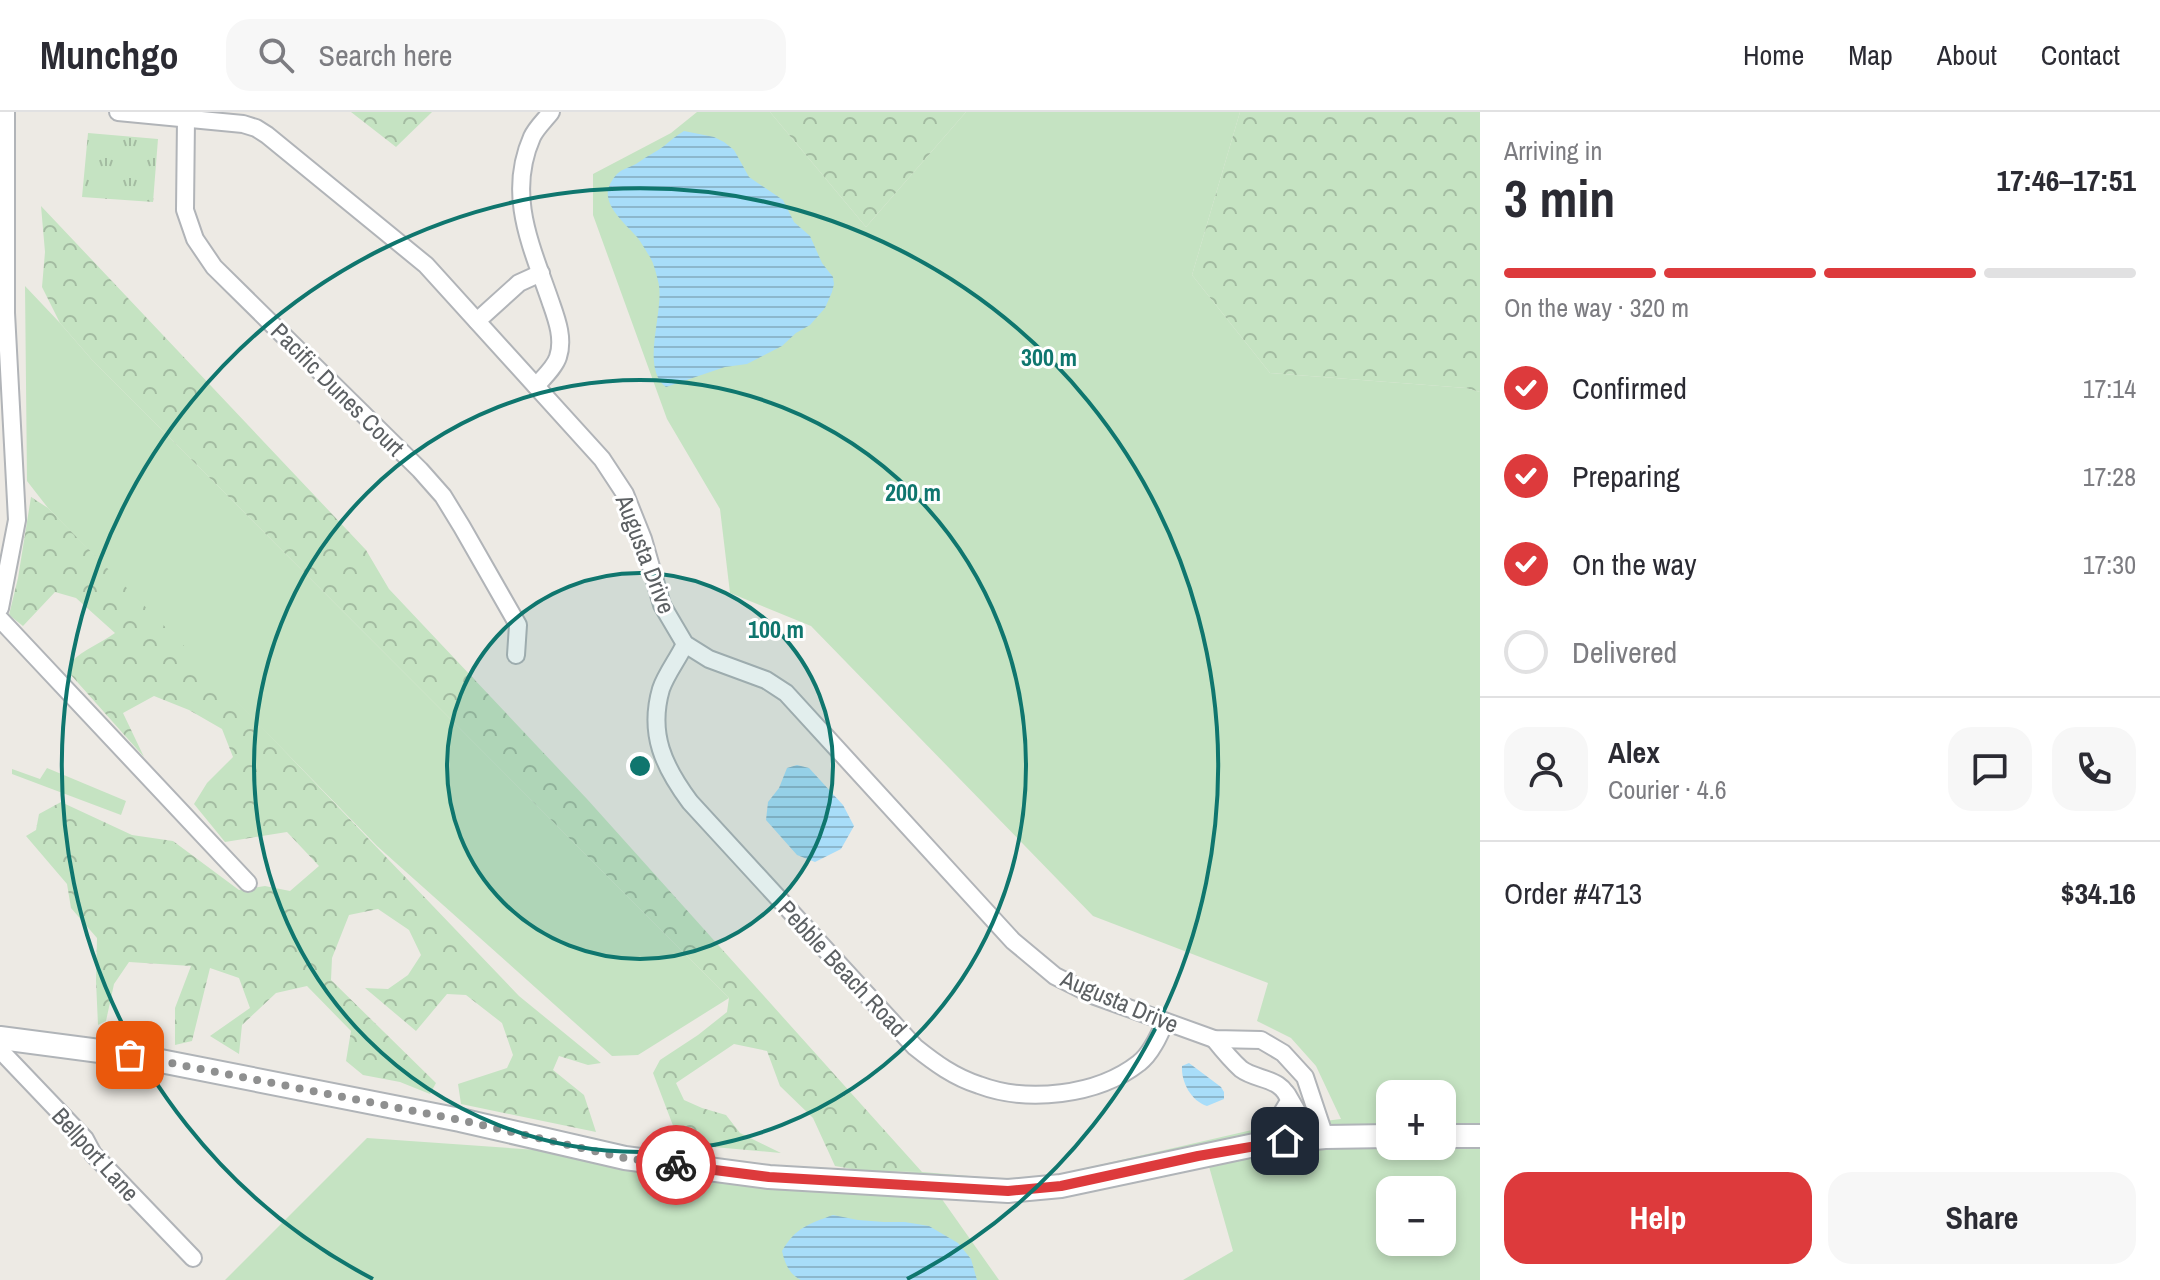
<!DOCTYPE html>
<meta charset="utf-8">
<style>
body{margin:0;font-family:"Archivo Narrow",sans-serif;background:#f7f7f7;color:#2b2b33;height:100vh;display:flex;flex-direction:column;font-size:30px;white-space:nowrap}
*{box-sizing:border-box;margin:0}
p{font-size:26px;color:#7c7c81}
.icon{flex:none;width:44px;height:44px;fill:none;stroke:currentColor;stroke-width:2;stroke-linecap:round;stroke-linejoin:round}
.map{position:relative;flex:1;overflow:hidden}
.drawer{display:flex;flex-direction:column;background:#fff;width:680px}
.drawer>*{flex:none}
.fabs{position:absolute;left:1376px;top:968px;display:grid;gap:16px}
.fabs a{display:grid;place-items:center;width:80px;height:80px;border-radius:16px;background:#fff;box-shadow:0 4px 12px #0003;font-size:40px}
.pin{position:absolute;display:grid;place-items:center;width:68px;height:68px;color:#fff;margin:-34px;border-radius:16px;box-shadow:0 4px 12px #0006}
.courier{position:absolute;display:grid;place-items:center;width:80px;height:80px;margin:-40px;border:6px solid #dd3a3c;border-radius:50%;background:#fff;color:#222;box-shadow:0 2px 10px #0007}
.overview em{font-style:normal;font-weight:700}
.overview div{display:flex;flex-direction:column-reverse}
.overview{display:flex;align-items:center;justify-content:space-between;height:136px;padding:0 24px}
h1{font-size:52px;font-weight:700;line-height:60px}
.bar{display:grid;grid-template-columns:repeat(4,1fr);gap:12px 8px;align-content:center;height:96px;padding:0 24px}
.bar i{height:10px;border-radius:6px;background:#e1e1e2}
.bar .selected{background:#dd3a3c}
.bar p{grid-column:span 4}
.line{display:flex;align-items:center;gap:20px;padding:0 24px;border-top:2px solid #e1e1e2}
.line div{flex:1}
.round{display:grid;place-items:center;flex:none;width:84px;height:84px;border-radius:24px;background:#f7f7f7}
ol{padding:0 24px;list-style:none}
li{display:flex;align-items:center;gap:24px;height:88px}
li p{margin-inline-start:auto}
li .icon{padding:8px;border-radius:50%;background:#dd3a3c;color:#fff;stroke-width:4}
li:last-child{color:#7c7c81}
li i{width:44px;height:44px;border:4px solid #e1e1e2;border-radius:50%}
.cta{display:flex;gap:16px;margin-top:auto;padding:16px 24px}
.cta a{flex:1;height:92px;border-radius:24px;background:#dd3a3c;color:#fff;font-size:32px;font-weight:700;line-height:92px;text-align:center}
.cta a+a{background:#f7f7f7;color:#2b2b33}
header{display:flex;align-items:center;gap:48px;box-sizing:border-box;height:112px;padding:0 40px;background:#fff;border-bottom:2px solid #e1e1e2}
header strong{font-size:38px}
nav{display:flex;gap:44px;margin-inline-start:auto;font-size:28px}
.search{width:560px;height:72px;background:#f7f7f7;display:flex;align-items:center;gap:20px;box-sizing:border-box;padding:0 28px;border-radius:24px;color:#7c7c81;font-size:30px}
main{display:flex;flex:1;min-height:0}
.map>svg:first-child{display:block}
</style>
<header>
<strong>Munchgo</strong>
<div class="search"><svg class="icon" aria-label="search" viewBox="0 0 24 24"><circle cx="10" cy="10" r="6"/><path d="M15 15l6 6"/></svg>Search here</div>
<nav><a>Home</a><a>Map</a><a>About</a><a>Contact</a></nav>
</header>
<main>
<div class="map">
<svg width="1480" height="1168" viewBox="0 0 1480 1168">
<defs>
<pattern id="forest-crowns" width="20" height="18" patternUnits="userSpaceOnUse" patternTransform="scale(2)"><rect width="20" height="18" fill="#c5e3c2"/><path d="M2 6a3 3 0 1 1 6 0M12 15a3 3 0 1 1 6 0" fill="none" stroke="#a3bba1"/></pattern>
<pattern id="park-tufts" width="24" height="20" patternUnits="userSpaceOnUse" patternTransform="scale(2)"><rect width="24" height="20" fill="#c5e3c2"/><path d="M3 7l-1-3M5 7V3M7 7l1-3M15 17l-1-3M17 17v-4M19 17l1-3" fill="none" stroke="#a3bba1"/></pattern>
<pattern id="water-rules" width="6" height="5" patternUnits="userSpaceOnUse" patternTransform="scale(2)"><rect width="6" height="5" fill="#a8ddf9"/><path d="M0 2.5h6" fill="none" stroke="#8cb7cd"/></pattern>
</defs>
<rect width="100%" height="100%" fill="#edeae4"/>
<g fill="#c5e3c2" fill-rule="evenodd">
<path d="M 697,0 L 770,0 L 866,115 L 966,0 L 1240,0 L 1192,163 L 1270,261 L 1466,276 L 1480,280 L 1480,1168 L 1183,1168 L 1233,1139 L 1208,1051 L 939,1083 L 999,1168 L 225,1168 L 367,1026 L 838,1059 L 922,1060 L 1004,1067 L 1060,1062 L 1252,1018 L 1341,1007 L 1316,954 L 1291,926 L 1257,909 L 1268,871 L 1093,804 L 811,514 L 730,481 L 720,397 L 667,307 L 593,103 L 593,62 L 671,21 ZM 1390,982 L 1442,982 L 1442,1034 L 1390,1034 ZM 1390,1078 L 1442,1078 L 1442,1130 L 1390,1130 Z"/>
<polygon points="25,174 60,211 93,249 729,886 638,943 612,944 377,734 48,396 27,369"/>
<polygon points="47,656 126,689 121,703 12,662 12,657 40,667"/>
</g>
<g fill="url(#forest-crowns)">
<polygon points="351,0 432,0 396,35"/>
<polygon points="770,0 966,0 866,115"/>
<polygon points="1240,0 1480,0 1480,280 1466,276 1270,261 1192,163"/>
<polygon points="41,94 366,438 389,477 587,687 922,1060 864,1059 835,1054 813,1006 780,974 767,939 734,932 676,971 684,988 702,996 726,1003 740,1021 781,1041 680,1032 653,961 660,948 698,923 727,900 729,886 93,249 60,211 42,175 45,140"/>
<path d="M 31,385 L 48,396 L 186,536 L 519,884 L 601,951 L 588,953 L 559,944 L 553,958 L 584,983 L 596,1020 L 461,992 L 458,972 L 507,956 L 513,943 L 502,911 L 466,883 L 447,882 L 416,919 L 365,876 L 388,877 L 408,863 L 421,843 L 409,818 L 378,797 L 349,803 L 332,846 L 331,868 L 436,971 L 430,982 L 400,970 L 363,963 L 346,949 L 351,919 L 307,874 L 276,881 L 242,913 L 239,942 L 210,924 L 250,896 L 239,866 L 210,856 L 192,929 L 175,933 L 175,896 L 191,854 L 129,850 L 114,872 L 106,909 L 98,913 L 96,869 L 97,826 L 71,796 L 67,772 L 26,724 L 36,718 L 39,702 L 61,690 L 132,723 L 173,729 L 239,778 L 265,774 L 290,779 L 319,754 L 287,720 L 225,730 L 194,692 L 207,671 L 233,645 L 222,617 L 189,598 L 154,584 L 123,601 L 144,645 L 71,563 L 71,550 C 84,537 100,532 115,521 L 76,486 L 55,480 L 23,514 L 9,503 L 18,466 Z"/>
</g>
<polygon fill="url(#park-tufts)" points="88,21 158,27 153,90 82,85"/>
<g fill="url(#water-rules)">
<path d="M 684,19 L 714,25 L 724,30 L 734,38 L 749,65 L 783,88 L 794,110 L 810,124 L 822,151 L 833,165 L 834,172 L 832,180 L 825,196 L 810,213 L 796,221 L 782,234 L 747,252 L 725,255 L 666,275 C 639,255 666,197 658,169 C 656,161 654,152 650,145 C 646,139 641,130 637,125 C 627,113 605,96 608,78 C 609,73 613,66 617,62 C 623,56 632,55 639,50 C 647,44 656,40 664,34 C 671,28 677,23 684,19 Z"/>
<polygon points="797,653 809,656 843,693 854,714 841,737 815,750 797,743 766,708 768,690 779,676 787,656"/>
<path d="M 1189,951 L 1221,975 L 1224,980 L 1224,987 L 1207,994 C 1191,989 1181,970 1182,954 Z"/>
<path d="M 833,1103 L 858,1108 L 884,1110 L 905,1110 L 929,1114 L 958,1131 L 971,1147 L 977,1168 L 801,1168 C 789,1162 785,1152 782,1139 C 796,1115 809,1112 833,1103 Z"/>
</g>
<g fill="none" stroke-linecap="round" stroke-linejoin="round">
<defs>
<g id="street">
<polyline points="118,0 243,12 256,16 267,23 426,153 602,347 625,382 643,427 662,493 685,532 709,547 766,568 786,581 1013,829 1055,864 1095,884 1214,927 1261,928 1283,941 1305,965 1325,1025"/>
<polyline points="186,7 185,98 195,127 214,155 420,358 443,384 462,415 518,513 516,543"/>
<polyline points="477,209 519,171 541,161"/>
<path d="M 536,274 C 543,266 555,255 558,245 C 564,227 557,208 551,191 C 532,135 506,84 532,25 C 536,16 545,8 551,0"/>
<polyline points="0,496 17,408 6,201 6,0"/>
<polyline points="0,507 248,771"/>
<path d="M 685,532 C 678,547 666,562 661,577 C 648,622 664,655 690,690 L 915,935 C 935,951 954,965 979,973 C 1027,991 1097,984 1139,951 C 1151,942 1159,924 1165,910"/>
<path d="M 1214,927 C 1222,937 1231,948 1241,957 C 1257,969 1283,965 1289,989 L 1264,1031"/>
<polyline points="0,938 85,1027 93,1042 193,1146"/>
<polyline points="1287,982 1298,1001 1305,1026"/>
</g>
<g id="secondary">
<polyline points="0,926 130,943 460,1008 625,1046 769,1065 1008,1079 1061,1074 1264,1031 1325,1025 1390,1024"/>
<polyline points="1442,1024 1480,1024"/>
</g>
</defs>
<use href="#street" stroke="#b1b4b8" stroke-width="20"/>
<use href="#secondary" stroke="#b0b4b8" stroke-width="26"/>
<use href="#street" stroke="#fff" stroke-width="16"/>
<use href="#secondary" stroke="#fff" stroke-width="22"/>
</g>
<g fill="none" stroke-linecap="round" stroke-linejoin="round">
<polyline stroke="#8f9090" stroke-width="8" stroke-dasharray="0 14.4" points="130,943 460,1008 625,1046 676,1053"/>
<polyline stroke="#dd3a3c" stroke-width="10" points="676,1053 769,1065 1008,1079 1061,1074 1198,1044 1285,1029"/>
</g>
<circle cx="640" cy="654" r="193" fill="#0f766e" fill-opacity=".12"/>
<g fill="none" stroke="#0f766e" stroke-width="4">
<circle cx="640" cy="654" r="193"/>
<circle cx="640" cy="654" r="386"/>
<path d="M373 1167A578 578 0 1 1 907 1167"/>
</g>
<g text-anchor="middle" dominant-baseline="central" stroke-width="6" stroke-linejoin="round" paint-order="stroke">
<g font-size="24" fill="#5c6063" stroke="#fff">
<text transform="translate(338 277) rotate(45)">Pacific Dunes Court</text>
<text transform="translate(646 442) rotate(69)">Augusta Drive</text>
<text transform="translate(843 856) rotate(47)">Pebble Beach Road</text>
<text transform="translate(1120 889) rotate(23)">Augusta Drive</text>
<text transform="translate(96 1042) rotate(48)">Bellport Lane</text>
</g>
</g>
<circle cx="640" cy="654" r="12" fill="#0f766e" stroke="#fff" stroke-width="4"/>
<g font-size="24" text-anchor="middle" font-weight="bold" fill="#0f766e" stroke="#fff" stroke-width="6" stroke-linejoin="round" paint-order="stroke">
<text x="1049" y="254">300 m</text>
<text x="913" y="389">200 m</text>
<text x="776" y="526">100 m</text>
</g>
</svg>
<div class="fabs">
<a>+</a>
<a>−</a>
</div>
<div class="pin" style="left:130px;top:943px;background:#ea580c"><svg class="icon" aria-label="bag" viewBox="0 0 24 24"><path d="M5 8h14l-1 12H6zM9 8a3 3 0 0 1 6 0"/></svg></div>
<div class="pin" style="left:1285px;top:1029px;background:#1f2937"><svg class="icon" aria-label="home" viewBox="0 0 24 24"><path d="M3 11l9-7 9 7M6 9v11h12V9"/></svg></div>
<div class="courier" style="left:676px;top:1053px"><svg class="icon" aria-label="bike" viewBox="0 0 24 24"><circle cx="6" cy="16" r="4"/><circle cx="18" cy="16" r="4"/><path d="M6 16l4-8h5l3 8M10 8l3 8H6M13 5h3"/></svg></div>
</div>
<section class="drawer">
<div class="overview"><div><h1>3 min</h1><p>Arriving in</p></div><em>17:46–17:51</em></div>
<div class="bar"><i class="selected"></i><i class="selected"></i><i class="selected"></i><i></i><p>On the way · 320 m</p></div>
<ol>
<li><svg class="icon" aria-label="check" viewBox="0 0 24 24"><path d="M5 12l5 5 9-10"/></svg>Confirmed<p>17:14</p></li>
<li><svg class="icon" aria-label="check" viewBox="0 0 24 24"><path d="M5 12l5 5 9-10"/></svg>Preparing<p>17:28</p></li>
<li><svg class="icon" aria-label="check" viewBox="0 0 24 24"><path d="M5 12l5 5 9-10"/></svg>On the way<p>17:30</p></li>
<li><i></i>Delivered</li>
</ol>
<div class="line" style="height:144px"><a class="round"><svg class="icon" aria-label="person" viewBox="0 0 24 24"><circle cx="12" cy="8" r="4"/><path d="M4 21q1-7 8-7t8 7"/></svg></a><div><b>Alex</b><p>Courier · 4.6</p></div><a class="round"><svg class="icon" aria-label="chat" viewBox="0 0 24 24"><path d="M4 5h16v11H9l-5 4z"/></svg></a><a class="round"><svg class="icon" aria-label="phone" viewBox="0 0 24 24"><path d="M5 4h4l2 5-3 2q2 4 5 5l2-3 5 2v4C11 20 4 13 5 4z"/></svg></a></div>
<div class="line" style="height:104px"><div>Order #4713</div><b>$34.16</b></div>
<div class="cta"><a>Help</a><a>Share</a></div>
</section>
</main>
